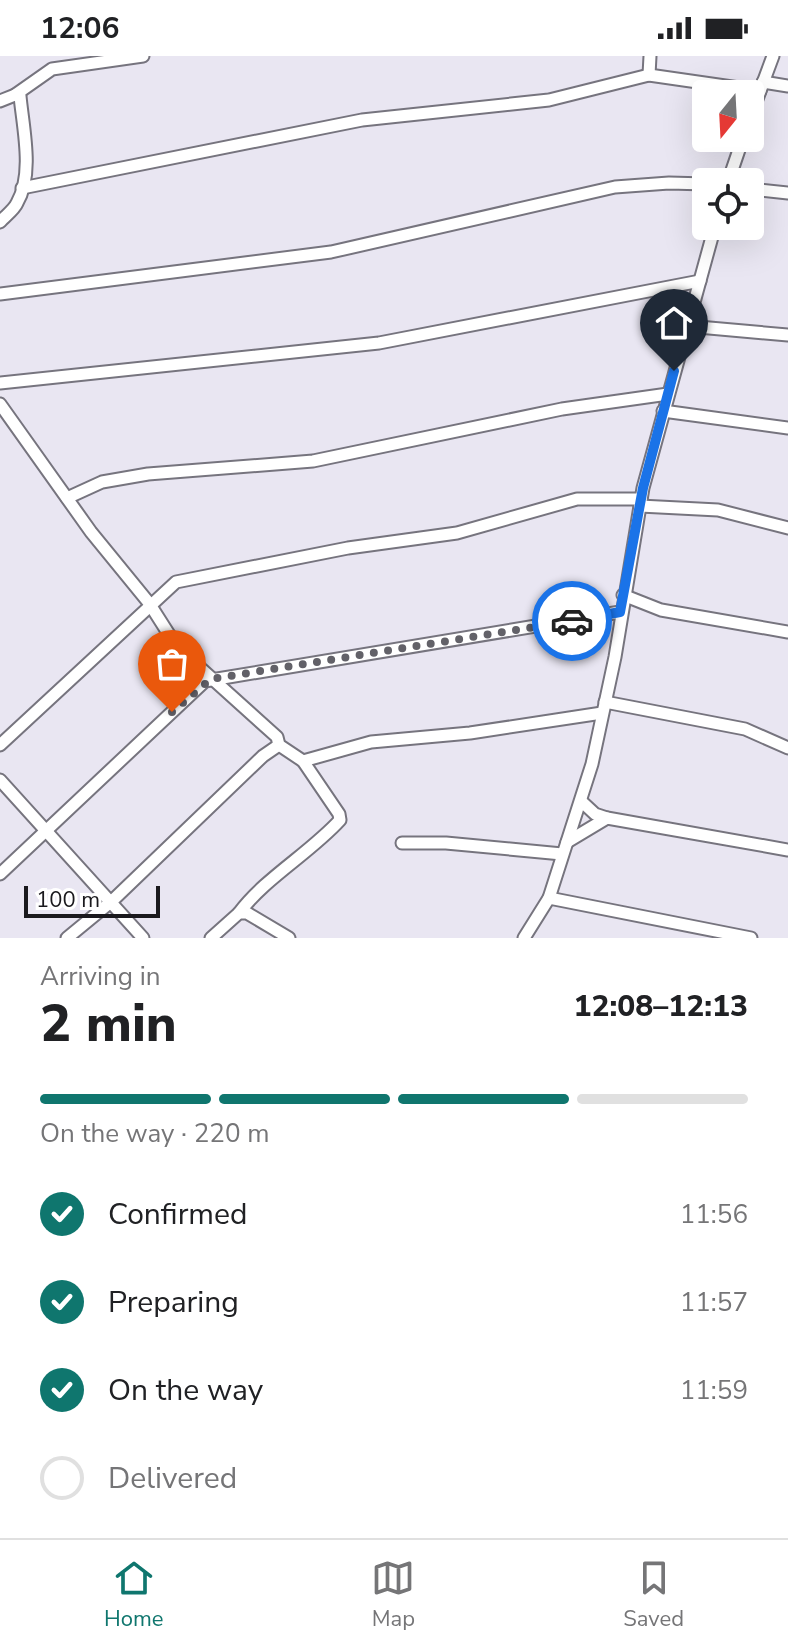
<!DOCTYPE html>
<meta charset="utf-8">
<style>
body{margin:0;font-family:"Nunito Sans",sans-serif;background:#f2f2f2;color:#202124;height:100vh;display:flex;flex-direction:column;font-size:30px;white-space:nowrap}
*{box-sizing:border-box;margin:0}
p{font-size:26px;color:#757577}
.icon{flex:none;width:44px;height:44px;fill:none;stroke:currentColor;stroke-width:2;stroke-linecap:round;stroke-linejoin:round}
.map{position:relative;height:882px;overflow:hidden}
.details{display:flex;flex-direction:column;background:#fff;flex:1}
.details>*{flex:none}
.needle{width:52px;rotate:198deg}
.tools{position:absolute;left:692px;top:24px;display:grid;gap:16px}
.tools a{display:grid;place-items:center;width:72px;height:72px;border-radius:8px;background:#fff;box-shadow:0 8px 32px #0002;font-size:40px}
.scale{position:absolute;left:24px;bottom:20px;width:136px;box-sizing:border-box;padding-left:8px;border:4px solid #1a191d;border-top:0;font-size:22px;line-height:28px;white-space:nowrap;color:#1a191d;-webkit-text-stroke:6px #fff;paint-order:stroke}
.pin{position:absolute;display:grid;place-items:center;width:68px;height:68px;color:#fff;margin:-82px -34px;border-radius:50% 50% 50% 0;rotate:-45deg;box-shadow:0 0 8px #0007}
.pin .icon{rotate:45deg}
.courier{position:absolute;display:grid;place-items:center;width:80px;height:80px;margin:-40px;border:6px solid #1a73e8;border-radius:50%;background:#fff;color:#222;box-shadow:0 2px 10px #0007}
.headline em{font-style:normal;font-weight:800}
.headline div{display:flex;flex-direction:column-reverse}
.headline{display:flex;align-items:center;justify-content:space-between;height:136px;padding:0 40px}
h1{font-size:52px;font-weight:800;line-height:60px}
.bar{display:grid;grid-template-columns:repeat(4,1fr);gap:12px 8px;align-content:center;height:96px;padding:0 40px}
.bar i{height:10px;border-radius:6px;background:#e0e0e0}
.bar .selected{background:#0f766e}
.bar p{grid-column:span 4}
ol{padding:0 40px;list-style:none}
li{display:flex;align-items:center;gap:24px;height:88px}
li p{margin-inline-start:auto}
li .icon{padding:8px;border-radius:50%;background:#0f766e;color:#fff;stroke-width:4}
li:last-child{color:#757577}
li i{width:44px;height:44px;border:4px solid #e0e0e0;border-radius:50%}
.status{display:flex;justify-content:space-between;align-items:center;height:56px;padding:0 40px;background:#fff;direction:ltr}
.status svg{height:22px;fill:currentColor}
.dock{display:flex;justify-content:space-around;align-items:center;height:112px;border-top:2px solid #e0e0e0;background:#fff;font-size:22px;color:#757577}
.dock a{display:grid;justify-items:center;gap:4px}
.dock .selected{color:#0f766e}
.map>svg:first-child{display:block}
</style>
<div class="status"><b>12:06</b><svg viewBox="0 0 49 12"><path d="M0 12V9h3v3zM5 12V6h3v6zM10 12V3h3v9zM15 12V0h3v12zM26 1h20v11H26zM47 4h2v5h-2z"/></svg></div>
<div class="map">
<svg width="788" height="882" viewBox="0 0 788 882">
<rect width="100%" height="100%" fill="#e9e6f2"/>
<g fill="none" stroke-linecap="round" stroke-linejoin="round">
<defs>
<g id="street">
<polyline points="649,19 650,0"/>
<polyline points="763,26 788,30"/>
<polyline points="0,45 15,39 52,13 143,0"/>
<polyline points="750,62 773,0"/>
<polyline points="728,126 743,82"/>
<polyline points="22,132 362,64 549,44 649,19 760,35"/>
<polyline points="750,133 788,137"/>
<path d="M 0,166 C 5,160 14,154 17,147 C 34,118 23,72 20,40 L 15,39"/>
<polyline points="715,170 643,432 615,601 592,708 549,842 751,882"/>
<polyline points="0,238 331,196 615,131 669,127 706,128"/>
<polyline points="687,270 788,279"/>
<polyline points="0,327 379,287 700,225"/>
<path d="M 0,348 L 91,476 L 149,547 L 177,591 L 277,681 L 279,689 L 303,705 L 339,758 L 340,764 C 310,797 265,822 239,857"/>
<polyline points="663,355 788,372"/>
<polyline points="67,442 102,426 148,418 313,405 562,353 668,338"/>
<polyline points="640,450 718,454 788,472"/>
<polyline points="623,539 661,554 788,576"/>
<polyline points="605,646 745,673 788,692"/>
<polyline points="0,689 176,526 348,492 457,477 577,443 641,443"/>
<polyline points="303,705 371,686 470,677 602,657"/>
<polyline points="0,724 143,882"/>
<polyline points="581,745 595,758 607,762"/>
<polyline points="567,786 607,762 788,794"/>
<polyline points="402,787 446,787 562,798"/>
<polyline points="0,818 205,625 620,556"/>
<polyline points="67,882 112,845 263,700 279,689"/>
<polyline points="211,882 239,857 247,857 289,882"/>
<polyline points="524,882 549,842"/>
</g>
</defs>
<use href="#street" stroke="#76747e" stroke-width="15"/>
<use href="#street" stroke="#fff" stroke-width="11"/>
</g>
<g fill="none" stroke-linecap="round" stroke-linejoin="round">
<polyline stroke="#626168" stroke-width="8" stroke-dasharray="0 14.4" points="172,656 211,623 572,565"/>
<polyline stroke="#1a73e8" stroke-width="10" points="572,565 620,556 643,432 674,315"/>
</g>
</svg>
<div class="tools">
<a><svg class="needle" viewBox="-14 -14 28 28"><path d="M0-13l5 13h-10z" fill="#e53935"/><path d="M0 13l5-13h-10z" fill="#757577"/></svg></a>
<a><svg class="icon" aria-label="locate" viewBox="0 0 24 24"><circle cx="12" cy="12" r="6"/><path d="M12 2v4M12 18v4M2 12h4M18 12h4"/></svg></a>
</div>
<div class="scale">100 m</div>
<div class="pin" style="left:172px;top:656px;background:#ea580c"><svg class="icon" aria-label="bag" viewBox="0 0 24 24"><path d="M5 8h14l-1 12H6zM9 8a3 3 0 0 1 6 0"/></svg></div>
<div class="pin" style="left:674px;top:315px;background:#1f2937"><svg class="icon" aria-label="home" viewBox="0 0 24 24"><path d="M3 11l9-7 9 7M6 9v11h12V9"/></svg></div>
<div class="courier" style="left:572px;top:565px"><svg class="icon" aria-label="car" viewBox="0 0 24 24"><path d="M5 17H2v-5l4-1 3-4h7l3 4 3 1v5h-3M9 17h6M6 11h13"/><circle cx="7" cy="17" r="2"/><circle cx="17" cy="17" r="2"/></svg></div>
</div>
<section class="details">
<div class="headline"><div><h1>2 min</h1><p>Arriving in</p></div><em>12:08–12:13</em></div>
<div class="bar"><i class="selected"></i><i class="selected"></i><i class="selected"></i><i></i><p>On the way · 220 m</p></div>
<ol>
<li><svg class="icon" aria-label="check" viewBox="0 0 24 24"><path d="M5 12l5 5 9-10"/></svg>Confirmed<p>11:56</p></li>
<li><svg class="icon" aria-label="check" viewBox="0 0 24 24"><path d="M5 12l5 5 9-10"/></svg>Preparing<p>11:57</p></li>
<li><svg class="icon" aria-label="check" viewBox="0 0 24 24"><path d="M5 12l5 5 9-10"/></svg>On the way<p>11:59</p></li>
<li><i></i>Delivered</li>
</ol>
</section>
<nav class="dock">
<a class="selected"><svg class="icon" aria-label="home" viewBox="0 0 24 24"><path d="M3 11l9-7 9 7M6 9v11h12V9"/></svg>Home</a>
<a><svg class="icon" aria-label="map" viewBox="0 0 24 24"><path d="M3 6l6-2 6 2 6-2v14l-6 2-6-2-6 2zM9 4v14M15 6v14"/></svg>Map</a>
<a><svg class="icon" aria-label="saved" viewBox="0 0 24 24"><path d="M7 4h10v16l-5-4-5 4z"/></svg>Saved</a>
</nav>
